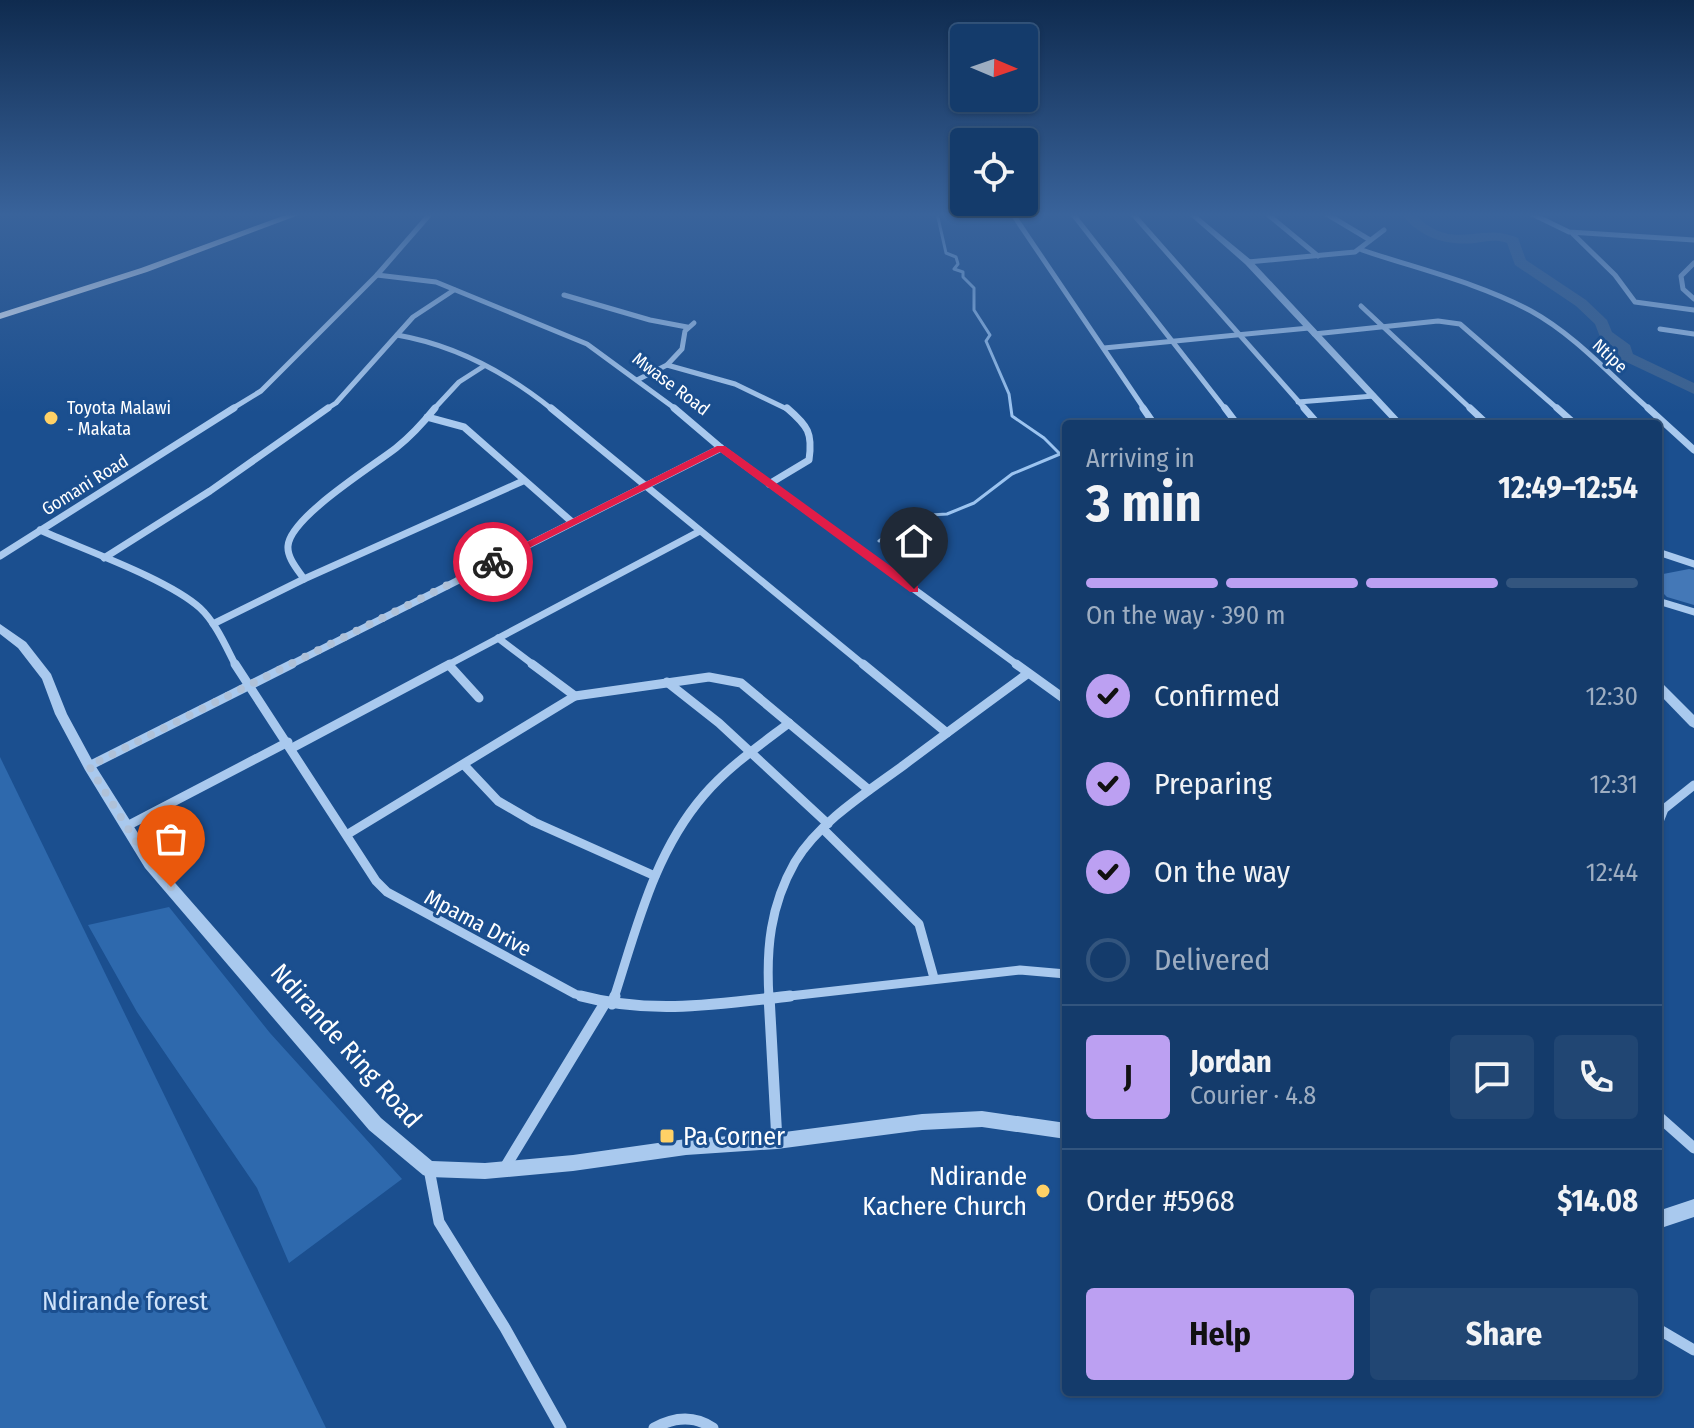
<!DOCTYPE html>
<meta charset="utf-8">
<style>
body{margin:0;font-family:"Fira Sans Condensed",sans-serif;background:#214673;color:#f1f3f6;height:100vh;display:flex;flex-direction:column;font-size:30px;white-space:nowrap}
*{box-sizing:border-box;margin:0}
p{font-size:26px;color:#9dadc1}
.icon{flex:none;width:44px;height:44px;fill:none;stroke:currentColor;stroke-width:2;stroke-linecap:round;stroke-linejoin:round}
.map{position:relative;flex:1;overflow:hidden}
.side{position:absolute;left:1062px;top:420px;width:600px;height:976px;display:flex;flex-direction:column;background:#143b6b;border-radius:8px;box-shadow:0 2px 6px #0004,0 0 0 2px #33557e}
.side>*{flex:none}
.needle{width:52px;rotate:92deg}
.controls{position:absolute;left:950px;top:24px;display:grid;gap:16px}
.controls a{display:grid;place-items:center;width:88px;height:88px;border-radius:8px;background:#143b6b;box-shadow:0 2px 6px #0004,0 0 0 2px #33557e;font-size:40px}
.pin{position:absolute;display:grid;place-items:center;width:68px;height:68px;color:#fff;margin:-82px -34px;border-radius:50% 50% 50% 0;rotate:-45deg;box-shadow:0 0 8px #0007}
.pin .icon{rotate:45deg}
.courier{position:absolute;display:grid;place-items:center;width:80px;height:80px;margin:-40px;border:6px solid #e11d48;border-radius:50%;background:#fff;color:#222;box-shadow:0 2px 10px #0007}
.summary em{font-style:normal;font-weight:700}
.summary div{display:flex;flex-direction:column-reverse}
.summary{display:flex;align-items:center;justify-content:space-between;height:136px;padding:0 24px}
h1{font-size:52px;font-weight:700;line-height:60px}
.bar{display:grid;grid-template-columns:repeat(4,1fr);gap:12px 8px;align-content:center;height:96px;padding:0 24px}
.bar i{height:10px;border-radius:6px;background:#33557e}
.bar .on{background:#bca0f2}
.bar p{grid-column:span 4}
.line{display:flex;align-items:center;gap:20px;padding:0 24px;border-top:2px solid #33557e}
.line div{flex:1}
.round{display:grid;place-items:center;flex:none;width:84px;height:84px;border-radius:8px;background:#214673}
ol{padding:0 24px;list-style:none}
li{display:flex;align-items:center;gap:24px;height:88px}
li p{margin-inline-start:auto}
li .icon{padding:8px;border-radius:50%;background:#bca0f2;color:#111;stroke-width:4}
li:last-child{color:#9dadc1}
li i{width:44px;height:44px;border:4px solid #33557e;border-radius:50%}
.button{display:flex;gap:16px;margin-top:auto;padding:16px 24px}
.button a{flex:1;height:92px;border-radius:8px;background:#bca0f2;color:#111;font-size:32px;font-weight:700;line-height:92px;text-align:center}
.button a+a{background:#214673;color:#f1f3f6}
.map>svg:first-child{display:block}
</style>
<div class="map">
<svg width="1694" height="1428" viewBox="0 0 1694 1428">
<rect width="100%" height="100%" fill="#1b4f8f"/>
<g fill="#2e69ad">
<polygon points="0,757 326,1428 0,1428"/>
<polygon points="169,907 270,1033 402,1179 289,1263 257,1188 137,1012 88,925"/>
</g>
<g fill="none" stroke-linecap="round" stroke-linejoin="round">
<polyline stroke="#9cc4f0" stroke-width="3" points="879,541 914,516 947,514 974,503 1012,474 1060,454 1044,438 1012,416 1009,394 986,341 990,335 974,310 974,288 963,277 963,272 954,269 958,264 956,257 946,253 937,213"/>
<path fill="#3c6290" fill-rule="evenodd" d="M 1400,213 L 1413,213 C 1455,255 1477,220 1518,238 L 1526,260 L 1586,300 L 1607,320 L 1612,332 L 1630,345 L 1633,354 L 1694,383 L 1694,394 L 1620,359 L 1617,350 L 1600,337 L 1595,324 L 1576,306 L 1515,265 L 1507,243 C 1497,239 1486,241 1475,243 C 1444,246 1420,237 1400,213 Z"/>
</g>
<polygon fill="#4478b7" points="1689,569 1694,570 1694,605 1667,597 1658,588 1658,575"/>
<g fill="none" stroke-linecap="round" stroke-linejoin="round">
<g stroke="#a9c9ee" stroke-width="5">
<polyline points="1012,213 1145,410"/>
<polyline points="1072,213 1226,410"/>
<polyline points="1132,213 1306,410"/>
<polyline points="1266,213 1318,256"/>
<polyline points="1325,213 1370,240"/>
<polyline points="1530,213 1569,232 1694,240"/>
<polyline points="1573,234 1615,275 1635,302 1694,310"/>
<path d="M 1362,250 C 1418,269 1479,283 1531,311 C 1575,335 1612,377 1650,410"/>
<polyline points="1248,262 1355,252 1384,230"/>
<polyline points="1694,263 1681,276 1683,289 1694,299"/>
<polyline points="377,275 436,282 587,344 677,410"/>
<polyline points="564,295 650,320 687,327"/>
<polyline points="1361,306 1472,410"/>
<polyline points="1660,329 1694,334"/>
<polyline points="1314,334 1438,321 1460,324 1559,410"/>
<path d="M 397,335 C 455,345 507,373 553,410"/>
<polyline points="1104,348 1309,328"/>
<polyline points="667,365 682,349 685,331 694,323"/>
<polyline points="637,380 667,365 735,384 789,410"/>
<polyline points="1298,402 1374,396"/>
<polyline points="230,410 261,391 377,275 431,213"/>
<polyline points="325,410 336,403 413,317 454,290"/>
<polyline points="433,410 459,382 484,366"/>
</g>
<g stroke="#a9c9ee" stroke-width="7">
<polyline points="551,408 865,666"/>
<polyline points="674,408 721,448 1019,666"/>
<polyline points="1143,408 1154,424"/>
<polyline points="1225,408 1237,424"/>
<polyline points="1304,408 1318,424"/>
<polyline points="1470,408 1487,424"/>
<polyline points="1557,408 1575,424"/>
<polyline points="1648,408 1694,450"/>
<polyline points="427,417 464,427 572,522"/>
<path d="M 769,484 L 809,460 C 813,433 808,426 787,408"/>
<path d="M 40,530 C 82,549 168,579 200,608 C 216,623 226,647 236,666"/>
<polyline points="1658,552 1694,564"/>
<polyline points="0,556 234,408"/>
<polyline points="104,558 210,491 328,408"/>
<path d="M 304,579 C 298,570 287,558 288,546 C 290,517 373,466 396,448 C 411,436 423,423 435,408"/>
<polyline points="1658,601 1694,612"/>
<polyline points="213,624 304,579 523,481"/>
<polyline points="498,638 535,666"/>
<polyline points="288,666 721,448"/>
<polyline points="446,666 700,531"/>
</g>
<g stroke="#a9c9ee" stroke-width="9">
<polyline points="235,664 376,881 387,892 575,994 589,998"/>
<polyline points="532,664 575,696"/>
<polyline points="863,664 947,733"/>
<polyline points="1016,664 1066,700"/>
<polyline points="449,665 479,698"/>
<polyline points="667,682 719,723 828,824"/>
<polyline points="292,748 450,664"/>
<polyline points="464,765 498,801 534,822 655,876"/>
<polyline points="89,766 292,664"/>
<polyline points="1658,824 1664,809 1694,785"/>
<polyline points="127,826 288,742"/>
<polyline points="823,829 919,924 934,978"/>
<polyline points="348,834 575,696 709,677 741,683 869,790"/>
<path d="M 614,998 C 637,927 654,853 704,795 C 728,767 760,745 789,723"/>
<path d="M 769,998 C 766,949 770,906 795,862 C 819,822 867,792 904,765 C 945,734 986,704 1027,674"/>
<polyline points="772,998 1020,970 1066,974"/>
</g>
<g stroke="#a9c9ee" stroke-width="11">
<path d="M 581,996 C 651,1015 719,1004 790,996"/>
<polyline points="769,996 777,1141"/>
<polyline points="612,1004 615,996"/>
<polyline points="1658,1116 1694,1148"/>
<polyline points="429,1169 439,1222 505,1328 561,1428"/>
<polyline points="504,1169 605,1003"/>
<polyline points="1658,1329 1694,1350"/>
<path d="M 654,1428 C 674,1417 694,1415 713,1428"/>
</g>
<g fill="#a9c9ee" fill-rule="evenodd">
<polygon points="1187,213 1194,213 1251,260 1404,424 1395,424 1245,264"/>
<polygon points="0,624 26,642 51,674 67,714 93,762 155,860 381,1118 432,1161 485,1163 573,1155 686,1139 777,1133 922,1114 982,1111 1066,1123 1066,1139 982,1127 922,1130 777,1149 686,1155 573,1171 485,1179 429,1177 423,1175 369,1130 145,868 85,770 55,714 42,679 18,648 0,634"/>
<polygon points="1658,682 1662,683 1694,715 1694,728 1690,726 1658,693"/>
<polygon points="1694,1199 1694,1217 1658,1229 1658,1211"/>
</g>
<polygon fill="#f0f6ff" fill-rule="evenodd" points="291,213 304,213 147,272 0,319 0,313 141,268"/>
</g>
<linearGradient id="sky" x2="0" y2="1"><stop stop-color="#0f2b4f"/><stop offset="0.52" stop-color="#39639b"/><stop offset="1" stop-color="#39639b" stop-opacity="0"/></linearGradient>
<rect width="1694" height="413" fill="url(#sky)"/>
<polygon fill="#e11d48" points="717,446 725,446 918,586 918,592 910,592 720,452 497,564 487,562"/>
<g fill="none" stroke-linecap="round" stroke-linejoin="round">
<polyline stroke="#afc1d8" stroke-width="8" stroke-dasharray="0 14.4" points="171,887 150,864 89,766 493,562"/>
</g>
<g fill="#ffd166" stroke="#1b4f8f" stroke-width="3">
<circle cx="51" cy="418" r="8"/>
<rect x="659" y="1128" width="16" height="16" rx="4"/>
<circle cx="1043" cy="1191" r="8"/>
</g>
<g text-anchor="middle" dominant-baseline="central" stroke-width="6" stroke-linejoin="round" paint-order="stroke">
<g font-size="18" fill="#fff" stroke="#1b4f8f">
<text transform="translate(1610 356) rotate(43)">Ntipe</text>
<text transform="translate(671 384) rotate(37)">Mwase Road</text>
<text transform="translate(85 485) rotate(-32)">Gomani Road</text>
</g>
<g font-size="18" fill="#fff" stroke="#1b4f8f" text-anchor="start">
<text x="67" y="408">Toyota Malawi<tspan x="67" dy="21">- Makata</tspan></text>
</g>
<g font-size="22" fill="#fff" stroke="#1b4f8f">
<text transform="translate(478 923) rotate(28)">Mpama Drive</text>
</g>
<g font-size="26" fill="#fff" stroke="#1b4f8f">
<text transform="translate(346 1046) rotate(48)">Ndirande Ring Road</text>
</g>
<g font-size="26" fill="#fff" stroke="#1b4f8f" text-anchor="start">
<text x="683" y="1136">Pa Corner</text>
<text x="1027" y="1176" text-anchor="end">Ndirande<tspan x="1027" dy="30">Kachere Church</tspan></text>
</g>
<g font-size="26" fill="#cfe3fa" stroke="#1b4f8f">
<text x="125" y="1301">Ndirande forest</text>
</g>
</g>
</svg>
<div class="controls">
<a><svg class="needle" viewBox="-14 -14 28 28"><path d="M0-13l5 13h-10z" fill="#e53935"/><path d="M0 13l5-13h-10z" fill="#9dadc1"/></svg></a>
<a><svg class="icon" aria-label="locate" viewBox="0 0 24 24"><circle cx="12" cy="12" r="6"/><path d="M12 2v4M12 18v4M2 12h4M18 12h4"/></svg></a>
</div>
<div class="pin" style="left:171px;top:887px;background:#ea580c"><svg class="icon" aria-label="bag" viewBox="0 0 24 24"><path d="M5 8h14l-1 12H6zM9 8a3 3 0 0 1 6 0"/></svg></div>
<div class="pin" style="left:914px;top:589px;background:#1f2937"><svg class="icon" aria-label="home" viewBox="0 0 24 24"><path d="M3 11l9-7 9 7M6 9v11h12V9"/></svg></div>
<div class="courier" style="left:493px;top:562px"><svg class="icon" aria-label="bike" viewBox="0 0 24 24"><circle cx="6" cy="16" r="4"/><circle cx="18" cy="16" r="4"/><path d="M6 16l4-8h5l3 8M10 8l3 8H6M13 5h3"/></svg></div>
<section class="side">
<div class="summary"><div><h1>3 min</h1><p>Arriving in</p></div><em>12:49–12:54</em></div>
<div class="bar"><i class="on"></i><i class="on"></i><i class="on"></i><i></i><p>On the way · 390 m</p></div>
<ol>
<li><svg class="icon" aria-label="check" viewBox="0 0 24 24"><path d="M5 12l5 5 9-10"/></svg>Confirmed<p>12:30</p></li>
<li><svg class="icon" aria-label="check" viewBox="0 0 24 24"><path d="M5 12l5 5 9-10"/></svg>Preparing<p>12:31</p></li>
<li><svg class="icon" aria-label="check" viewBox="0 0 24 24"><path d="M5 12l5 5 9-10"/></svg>On the way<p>12:44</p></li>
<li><i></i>Delivered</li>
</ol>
<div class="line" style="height:144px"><b class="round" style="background:#bca0f2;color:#111">J</b><div><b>Jordan</b><p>Courier · 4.8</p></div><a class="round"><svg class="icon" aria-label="chat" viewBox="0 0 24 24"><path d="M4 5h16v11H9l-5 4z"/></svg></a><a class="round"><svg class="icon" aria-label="phone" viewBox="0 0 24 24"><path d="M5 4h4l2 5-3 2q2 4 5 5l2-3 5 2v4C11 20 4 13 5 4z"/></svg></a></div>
<div class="line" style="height:104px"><div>Order #5968</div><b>$14.08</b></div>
<div class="button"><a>Help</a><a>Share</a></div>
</section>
</div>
